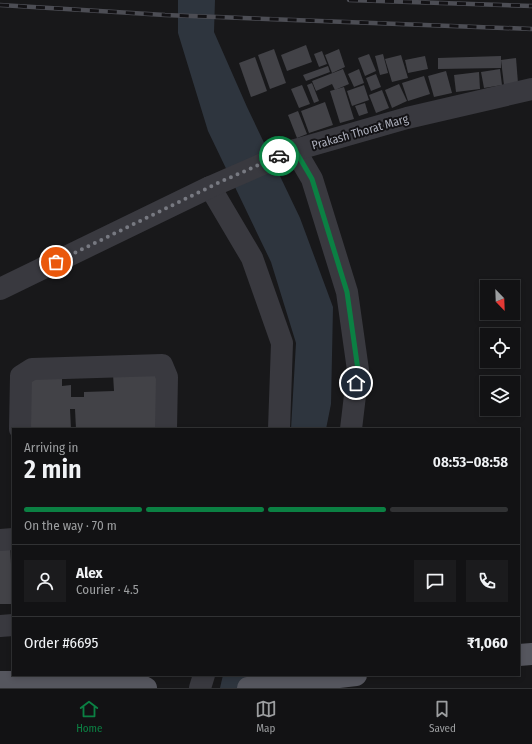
<!DOCTYPE html>
<meta charset="utf-8">
<style>
body{margin:0;font-family:"Fira Sans Condensed",sans-serif;background:#1b1b1d;color:#f1f3f6;height:100vh;display:flex;flex-direction:column;font-size:15px;white-space:nowrap}
*{box-sizing:border-box;margin:0}
p{font-size:13px;color:#9c9ea0}
.icon{flex:none;width:22px;height:22px;fill:none;stroke:currentColor;stroke-width:2;stroke-linecap:round;stroke-linejoin:round}
.map{position:relative;flex:1;overflow:hidden}
.panel{position:absolute;left:12px;top:428px;width:508px;height:248px;display:flex;flex-direction:column;background:#121214;border-radius:0px;box-shadow:0 2px 6px #0003,0 0 0 1px #313234}
.panel>*{flex:none}
.needle{width:26px;rotate:157deg}
.fabs{position:absolute;left:480px;top:280px;display:grid;gap:8px}
.fabs a{display:grid;place-items:center;width:40px;height:40px;border-radius:0px;background:#121214;box-shadow:0 2px 6px #0003,0 0 0 1px #313234;font-size:20px}
.pin{position:absolute;display:grid;place-items:center;width:34px;height:34px;color:#fff;margin:-17px;border:2px solid #fff;border-radius:50%;box-shadow:0 1px 4px #0007}
.courier{position:absolute;display:grid;place-items:center;width:40px;height:40px;margin:-20px;border:3px solid #0b8043;border-radius:50%;background:#fff;color:#222;box-shadow:0 1px 5px #0007}
.head em{font-style:normal;font-weight:600}
.head div{display:flex;flex-direction:column-reverse}
.head{display:flex;align-items:center;justify-content:space-between;height:68px;padding:0 12px}
h1{font-size:26px;font-weight:600;line-height:30px}
.bar{display:grid;grid-template-columns:repeat(4,1fr);gap:6px 4px;align-content:center;height:48px;padding:0 12px}
.bar i{height:5px;border-radius:3px;background:#313234}
.bar .active{background:#0b8043}
.bar p{grid-column:span 4}
.line{display:flex;align-items:center;gap:10px;padding:0 12px;border-top:1px solid #313234}
.line div{flex:1}
.round{display:grid;place-items:center;flex:none;width:42px;height:42px;border-radius:0px;background:#1b1b1d}
.tabs{display:flex;justify-content:space-around;align-items:center;height:56px;border-top:1px solid #313234;background:#121214;font-size:11px;color:#9c9ea0}
.tabs a{display:grid;justify-items:center;gap:2px}
.tabs .active{color:#0b8043}
.map>svg:first-child{display:block}
</style>
<div class="map">
<svg width="532" height="688" viewBox="0 0 532 688">
<rect width="100%" height="100%" fill="#18181a"/>
<g fill="#2e353e">
<polygon points="178,0 215,0 214,32 247,107 300,218 333,307 331,404 326,429 291,429 296,343 271,262 208,131 178,33"/>
<polygon points="223,675 290,675 289,688 220,688"/>
</g>
<g fill="#424247">
<polygon points="306,45 312,62 287,71 281,55"/>
<polygon points="274,49 286,83 270,89 258,55"/>
<polygon points="339,49 345,67 332,73 325,55"/>
<polygon points="322,51 327,64 319,67 314,54"/>
<polygon points="369,54 376,71 365,76 358,58"/>
<polygon points="383,54 388,73 380,75 375,56"/>
<polygon points="401,55 408,78 392,82 385,59"/>
<polygon points="425,56 428,69 408,73 405,60"/>
<polygon points="501,56 501,68 438,69 438,58"/>
<polygon points="255,57 267,91 251,97 239,63"/>
<polygon points="516,58 518,83 504,85 501,60"/>
<polygon points="328,66 330,72 306,81 303,75"/>
<polygon points="343,69 349,84 335,90 332,84 316,91 312,81"/>
<polygon points="359,69 364,83 354,87 348,74"/>
<polygon points="500,69 502,85 484,88 481,72"/>
<polygon points="446,71 452,93 434,97 428,76"/>
<polygon points="479,72 480,89 456,92 454,75"/>
<polygon points="376,74 381,87 371,91 366,78"/>
<polygon points="424,76 430,94 408,101 402,83"/>
<polygon points="312,83 319,101 314,103 307,85"/>
<polygon points="399,84 407,101 392,108 385,90"/>
<polygon points="302,85 310,104 299,108 291,89"/>
<polygon points="364,85 369,100 352,106 347,91"/>
<polygon points="344,87 354,119 340,123 330,91"/>
<polygon points="382,90 389,108 376,113 369,95"/>
<polygon points="325,102 333,125 309,133 301,111"/>
<polygon points="365,103 368,113 359,116 355,106"/>
<polygon points="298,111 307,134 297,138 288,115"/>
<polygon points="159,373 160,429 76,429 75,409 70,409 71,429 26,429 25,377 62,376 62,386 71,385 71,397 84,397 84,392 114,391 113,374"/>
<polygon points="10,543 11,564 13,563 12,604 0,604 0,544"/>
</g>
<g fill="none" stroke-linecap="round" stroke-linejoin="round">
<g stroke="#39393f" stroke-width="22">
<polyline points="295,150 312,179 347,292 358,370 351,429"/>
<polyline points="210,187 252,258 282,343 279,429"/>
<polyline points="0,289 210,187 295,150 407,118 532,89"/>
<polyline points="20,429 21,376 32,369 162,365 167,377 166,429"/>
<polyline points="0,540 13,539"/>
<polyline points="0,626 13,625"/>
<polyline points="200,688 204,675"/>
</g>
<g stroke="#55565e" stroke-width="22">
<polyline points="519,655 532,654"/>
<polyline points="0,682 49,682 124,677 146,688"/>
<polyline points="248,688 356,675"/>
</g>
<defs>
<g id="rail">
<polyline points="349,0 532,6"/>
<polyline points="0,5 165,15 532,29"/>
</g>
</defs>
<use href="#rail" stroke="#4c4d54" stroke-width="4.5"/>
<use href="#rail" stroke="#131215" stroke-width="3" stroke-dasharray="9" stroke-linecap="butt"/>
</g>
<g fill="none" stroke-linecap="round" stroke-linejoin="round">
<polyline stroke="#777981" stroke-width="4" stroke-dasharray="0 7.2" points="56,262 220,182 279,156"/>
<polyline stroke="#0b8043" stroke-width="5" points="279,156 295,150 312,179 347,292 358,370 356,383"/>
</g>
<g text-anchor="middle" dominant-baseline="central" stroke-width="4" stroke-linejoin="round" paint-order="stroke">
<g font-size="12" fill="#aaadb9" stroke="#131215">
<text transform="translate(360 132) rotate(-16)">Prakash Thorat Marg</text>
</g>
</g>
</svg>
<div class="fabs">
<a><svg class="needle" viewBox="-14 -14 28 28"><path d="M0-13l5 13h-10z" fill="#e53935"/><path d="M0 13l5-13h-10z" fill="#9c9ea0"/></svg></a>
<a><svg class="icon" aria-label="locate" viewBox="0 0 24 24"><circle cx="12" cy="12" r="6"/><path d="M12 2v4M12 18v4M2 12h4M18 12h4"/></svg></a>
<a><svg class="icon" aria-label="layers" viewBox="0 0 24 24"><path d="M12 4l9 5-9 5-9-5zM3 14l9 5 9-5"/></svg></a>
</div>
<div class="pin" style="left:56px;top:262px;background:#ea580c"><svg class="icon" aria-label="bag" viewBox="0 0 24 24"><path d="M5 8h14l-1 12H6zM9 8a3 3 0 0 1 6 0"/></svg></div>
<div class="pin" style="left:356px;top:383px;background:#1f2937"><svg class="icon" aria-label="home" viewBox="0 0 24 24"><path d="M3 11l9-7 9 7M6 9v11h12V9"/></svg></div>
<div class="courier" style="left:279px;top:156px"><svg class="icon" aria-label="car" viewBox="0 0 24 24"><path d="M5 17H2v-5l4-1 3-4h7l3 4 3 1v5h-3M9 17h6M6 11h13"/><circle cx="7" cy="17" r="2"/><circle cx="17" cy="17" r="2"/></svg></div>
<section class="panel">
<div class="head"><div><h1>2 min</h1><p>Arriving in</p></div><em>08:53–08:58</em></div>
<div class="bar"><i class="active"></i><i class="active"></i><i class="active"></i><i></i><p>On the way · 70 m</p></div>
<div class="line" style="height:72px"><a class="round"><svg class="icon" aria-label="person" viewBox="0 0 24 24"><circle cx="12" cy="8" r="4"/><path d="M4 21q1-7 8-7t8 7"/></svg></a><div><b>Alex</b><p>Courier · 4.5</p></div><a class="round"><svg class="icon" aria-label="chat" viewBox="0 0 24 24"><path d="M4 5h16v11H9l-5 4z"/></svg></a><a class="round"><svg class="icon" aria-label="phone" viewBox="0 0 24 24"><path d="M5 4h4l2 5-3 2q2 4 5 5l2-3 5 2v4C11 20 4 13 5 4z"/></svg></a></div>
<div class="line" style="height:52px"><div>Order #6695</div><b>₹1,060</b></div>
</section>
</div>
<nav class="tabs">
<a class="active"><svg class="icon" aria-label="home" viewBox="0 0 24 24"><path d="M3 11l9-7 9 7M6 9v11h12V9"/></svg>Home</a>
<a><svg class="icon" aria-label="map" viewBox="0 0 24 24"><path d="M3 6l6-2 6 2 6-2v14l-6 2-6-2-6 2zM9 4v14M15 6v14"/></svg>Map</a>
<a><svg class="icon" aria-label="saved" viewBox="0 0 24 24"><path d="M7 4h10v16l-5-4-5 4z"/></svg>Saved</a>
</nav>
